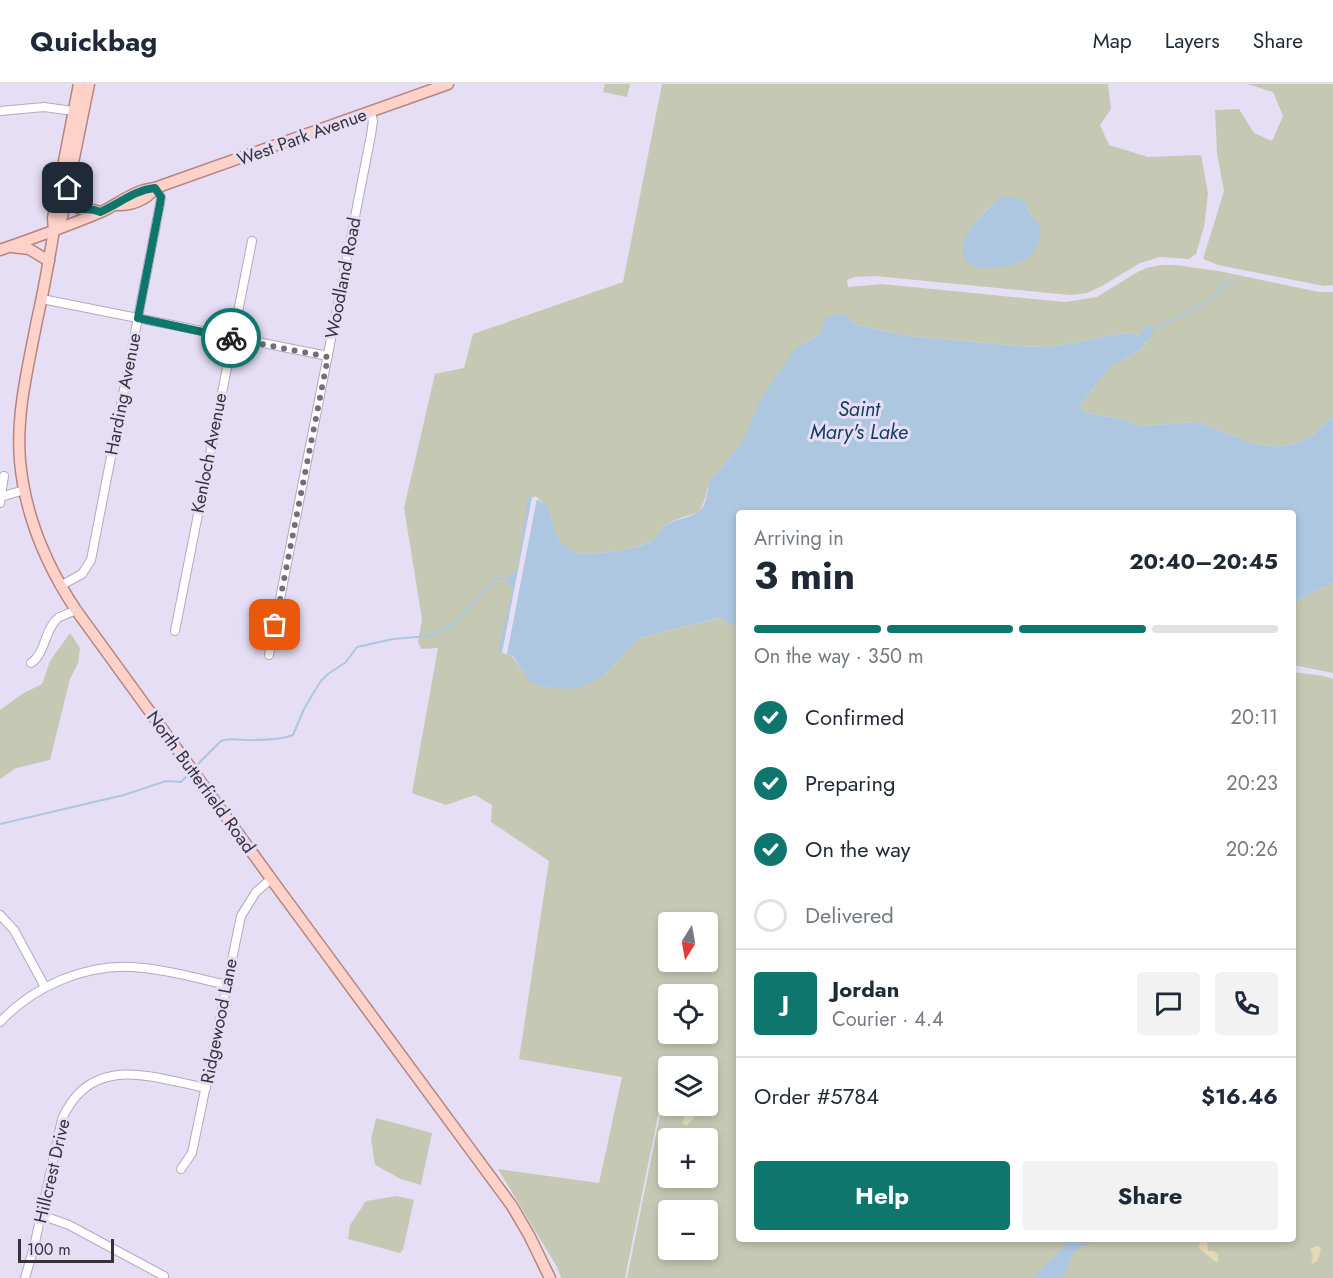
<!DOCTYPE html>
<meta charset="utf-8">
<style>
body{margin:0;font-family:Jost,sans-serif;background:#f2f2f3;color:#1f2937;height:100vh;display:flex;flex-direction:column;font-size:22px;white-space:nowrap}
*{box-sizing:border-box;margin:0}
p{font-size:20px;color:#747a83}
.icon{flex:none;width:33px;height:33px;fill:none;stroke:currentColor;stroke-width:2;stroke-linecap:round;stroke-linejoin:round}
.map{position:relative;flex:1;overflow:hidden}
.panel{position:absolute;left:736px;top:426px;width:560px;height:732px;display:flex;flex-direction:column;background:#fff;border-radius:6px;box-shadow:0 3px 9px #0003}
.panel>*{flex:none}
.needle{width:39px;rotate:191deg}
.buttons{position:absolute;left:658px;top:828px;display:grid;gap:12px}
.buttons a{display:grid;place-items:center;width:60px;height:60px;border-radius:6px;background:#fff;box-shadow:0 3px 9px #0003;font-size:30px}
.scale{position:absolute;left:18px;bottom:15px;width:96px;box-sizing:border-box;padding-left:6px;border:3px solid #36323b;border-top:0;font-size:16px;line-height:21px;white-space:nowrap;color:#36323b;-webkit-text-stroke:4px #e6def5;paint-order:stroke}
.pin{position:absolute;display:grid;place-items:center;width:51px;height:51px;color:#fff;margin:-26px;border-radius:12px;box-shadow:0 3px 9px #0006}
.courier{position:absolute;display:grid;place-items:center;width:60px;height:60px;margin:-30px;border:4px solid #0f766e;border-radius:50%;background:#fff;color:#222;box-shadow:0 2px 8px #0007}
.headline em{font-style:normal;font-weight:700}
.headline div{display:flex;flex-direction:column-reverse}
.headline{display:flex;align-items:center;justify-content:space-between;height:102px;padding:0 18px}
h1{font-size:39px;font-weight:700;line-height:45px}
.bar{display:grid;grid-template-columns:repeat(4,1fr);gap:9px 6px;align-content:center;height:72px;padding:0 18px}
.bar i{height:8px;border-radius:4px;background:#e0e1e3}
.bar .current{background:#0f766e}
.bar p{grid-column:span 4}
.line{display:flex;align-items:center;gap:15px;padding:0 18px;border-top:2px solid #e0e1e3}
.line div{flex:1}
.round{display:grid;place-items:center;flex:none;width:63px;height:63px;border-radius:6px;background:#f2f2f3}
ol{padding:0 18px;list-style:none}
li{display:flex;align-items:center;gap:18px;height:66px}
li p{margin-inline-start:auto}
li .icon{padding:6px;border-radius:50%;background:#0f766e;color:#fff;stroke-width:4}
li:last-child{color:#747a83}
li i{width:33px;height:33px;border:3px solid #e0e1e3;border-radius:50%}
.primary-button{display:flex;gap:12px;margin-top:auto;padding:12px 18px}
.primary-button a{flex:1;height:69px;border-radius:6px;background:#0f766e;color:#fff;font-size:24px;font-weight:700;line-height:69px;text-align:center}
.primary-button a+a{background:#f2f2f3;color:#1f2937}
header{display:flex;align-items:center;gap:36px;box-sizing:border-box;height:84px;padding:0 30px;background:#fff;border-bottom:2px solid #e0e1e3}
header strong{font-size:28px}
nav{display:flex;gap:33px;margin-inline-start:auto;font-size:21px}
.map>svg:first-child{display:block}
</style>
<header>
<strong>Quickbag</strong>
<nav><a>Map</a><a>Layers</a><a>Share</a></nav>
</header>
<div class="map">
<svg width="1333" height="1194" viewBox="0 0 1333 1194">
<rect width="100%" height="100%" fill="#e6def5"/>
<g fill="#c5c9b4" fill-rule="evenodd">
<polygon points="605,0 630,0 627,13 603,8"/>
<path d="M 662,0 L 1108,0 L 1111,25 L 1100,41 L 1109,61 L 1148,73 L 1201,71 L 1208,109 L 1204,143 L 1196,170 L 1189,175 L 1160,173 L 1140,179 L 1102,202 L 1087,209 L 1070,211 L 875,192 L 855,193 L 847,196 L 848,203 L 882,200 L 1065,218 L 1097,213 L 1134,190 L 1146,184 L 1161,181 L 1175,181 L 1219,187 L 1319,208 L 1333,208 L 1333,332 L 1312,352 L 1291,361 L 1279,363 L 1254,360 L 1197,338 L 1140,342 L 1122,335 L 1086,329 L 1079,322 L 1110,283 L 1141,265 L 1146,259 L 1145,244 L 1139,251 L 1130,249 L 1113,251 L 1075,259 L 1047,263 L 1017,262 L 907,252 L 856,241 L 848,232 L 795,265 L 742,359 L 711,395 C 706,406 706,417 699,428 C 689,432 673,435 665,442 C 660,446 658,452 653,456 C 640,465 596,472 580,469 C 575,469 568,465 564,461 C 546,443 561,430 535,412 L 507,570 L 512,572 L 531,598 L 551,604 L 602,593 L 639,554 L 722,533 L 731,541 L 739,538 L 740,1155 L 1293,1155 L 1293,588 L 1324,592 L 1333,595 L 1333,1194 L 627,1194 L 664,1011 L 662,1012 L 625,1194 L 561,1194 L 557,1183 L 498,1085 L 599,1099 L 622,993 L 519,975 L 549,777 L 491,738 L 492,721 L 475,711 L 446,721 L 412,709 L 438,564 L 421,565 L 418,558 L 422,535 L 404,424 L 435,290 L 464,284 L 473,250 L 623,198 ZM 1024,117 L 1032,133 L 996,184 L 970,180 L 966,153 L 977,136 L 990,122 ZM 669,838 L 708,838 L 708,878 L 669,878 ZM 669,910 L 708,910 L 708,950 L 669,950 ZM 669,982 L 708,982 L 708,1022 L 669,1022 ZM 669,1054 L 708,1054 L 708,1094 L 669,1094 ZM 669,1126 L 708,1126 L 708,1166 L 669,1166 Z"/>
<polygon points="1247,0 1333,0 1333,201 1324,202 1218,181 1203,175 1224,107 1217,69 1215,26 1239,25 1254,49 1272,57 1283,32 1273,8"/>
<polygon points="1333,499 1333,589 1293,581 1293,520 1311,509"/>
<polygon points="70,549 80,564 78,579 70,595 50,676 16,684 0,695 0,626 22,610 42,600 50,577"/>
<polygon points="376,1034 432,1049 421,1101 401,1095 375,1081 371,1055"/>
<polygon points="397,1112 414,1116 403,1166 400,1169 348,1155 350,1141 366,1117"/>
</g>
<g fill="#e3d9b4">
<polygon points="688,1024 692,1027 694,1034 686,1042 682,1038"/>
<polygon points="1200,1155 1207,1157 1208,1167 1213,1167 1218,1170 1218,1178 1214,1177 1199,1164"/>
<polygon points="1317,1162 1321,1164 1318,1177 1313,1180 1311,1178 1313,1172 1310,1165"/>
</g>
<g fill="#acc7df">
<path d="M 1002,113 L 1013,113 L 1024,117 L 1032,133 L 1040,141 C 1040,152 1039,163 1031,171 C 1020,182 977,191 966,177 C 951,157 988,123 1002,113 Z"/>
<path d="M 839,229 L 848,232 L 856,241 L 907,252 L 1017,262 L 1047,263 L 1075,259 L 1113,251 L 1130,249 L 1139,251 L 1145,244 L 1151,241 L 1154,247 L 1141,265 L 1110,283 L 1079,322 L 1086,329 L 1122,335 L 1140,342 L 1197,338 L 1254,360 L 1279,363 L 1291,361 L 1312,352 L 1333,332 L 1333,499 L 1311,509 L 1293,520 L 1293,429 L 740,429 L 739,538 L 731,542 L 721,533 L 639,554 L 602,593 L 577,605 L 551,604 L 531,599 L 513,572 L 498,567 L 513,505 L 507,500 L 507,495 L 511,489 L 517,488 L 528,413 C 563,419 544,447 567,463 C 570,466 576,469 579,469 C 594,472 639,465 652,457 C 658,452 661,444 668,440 C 677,435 690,434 698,428 C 708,422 706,405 711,395 L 742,359 L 761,315 L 795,265 L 821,249 L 825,235 Z"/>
<path d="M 1068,1155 L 1094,1155 C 1089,1159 1082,1162 1076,1166 C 1068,1173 1069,1186 1062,1194 L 1034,1194 C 1043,1179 1061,1171 1068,1155 Z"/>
</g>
<polygon fill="#e6def5" points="532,413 537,414 507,570 502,569"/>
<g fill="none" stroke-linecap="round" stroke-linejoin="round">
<g stroke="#acc7df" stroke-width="2">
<path d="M 1153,245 C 1172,236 1191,228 1208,216 C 1218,209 1220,198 1234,197"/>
<path d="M 194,684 L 221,657 C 231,653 243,657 255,656 C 266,656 283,655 293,651 L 304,625 L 320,598 L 328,590 L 346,578 L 357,563 L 393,555 L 429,552 L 453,540 L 495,495 L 507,495"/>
<polyline points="0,740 124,711 166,697 181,698 191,688"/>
</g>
<defs>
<g id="minor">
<polyline points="0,27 44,23 73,27"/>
<polyline points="42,215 328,272"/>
<polyline points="1,413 24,406"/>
<polyline points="0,419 4,392"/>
<polyline points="60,502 82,490 91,476 160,120 161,113 155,104"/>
<polyline points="175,547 252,157"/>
<polyline points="269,571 371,51 373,37 371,28"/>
<path d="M 31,579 C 46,569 44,546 58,534 C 63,531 70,529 76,526"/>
<polyline points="0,831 14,846 45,903"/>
<path d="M 0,938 C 34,902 83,881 132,883 C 164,885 196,894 227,901"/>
<polyline points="181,1085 192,1069 241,832 256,808 271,795"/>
<polyline points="41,1131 69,1141 164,1192"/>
<path d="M 25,1194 L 34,1163 L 62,1035 C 91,969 151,993 206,1004"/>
</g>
<g id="major">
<path d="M 79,0 L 53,134 L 54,146 C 49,176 44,206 37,236 C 28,283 16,330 20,377 C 25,432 46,481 76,526 L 280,807 L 512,1122 L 529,1151 L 550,1194"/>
<path d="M 66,112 C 78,130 80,122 97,127"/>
<path d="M 116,121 C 131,122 147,116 155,104"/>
<polyline points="54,146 62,133 89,0"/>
<polyline points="12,163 29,165 49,177"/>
<path d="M 0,166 C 34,154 68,142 101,128 C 119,120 133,106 155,104 L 448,0"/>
</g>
</defs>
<use href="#minor" stroke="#b2a9bf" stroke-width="10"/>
<use href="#major" stroke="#b78580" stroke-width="13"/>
<use href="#minor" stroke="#fff" stroke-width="8"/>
<use href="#major" stroke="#fed1c9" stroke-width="10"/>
</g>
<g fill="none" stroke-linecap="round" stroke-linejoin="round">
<polyline stroke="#746e7c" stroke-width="6" stroke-dasharray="0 10.8" points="231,254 328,273 275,541"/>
<path stroke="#0f766e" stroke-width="8" d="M 68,104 L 66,112 C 81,134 83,120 100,128 C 119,120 134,106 155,104 L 161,113 L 160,120 L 138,234 L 231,254"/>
</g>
<g text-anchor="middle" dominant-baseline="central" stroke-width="6" stroke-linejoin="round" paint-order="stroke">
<g font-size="18" fill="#36323b" stroke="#e6def5">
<text transform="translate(302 53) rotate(-20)">West Park Avenue</text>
<text transform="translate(343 194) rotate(-79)">Woodland Road</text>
<text transform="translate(123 310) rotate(-79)">Harding Avenue</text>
<text transform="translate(209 369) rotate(-79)">Kenloch Avenue</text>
<text transform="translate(201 698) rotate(54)">North Butterfield Road</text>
<text transform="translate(219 937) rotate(-79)">Ridgewood Lane</text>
<text transform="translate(52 1087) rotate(-77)">Hillcrest Drive</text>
</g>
<g font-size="20" font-style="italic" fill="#123f60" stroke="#e6def5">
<text x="859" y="325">Saint<tspan x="859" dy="23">Mary's Lake</tspan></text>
</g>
</g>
</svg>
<div class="buttons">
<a><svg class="needle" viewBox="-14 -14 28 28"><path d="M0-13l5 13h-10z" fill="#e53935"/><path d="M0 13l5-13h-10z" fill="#747a83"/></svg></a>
<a><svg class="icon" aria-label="locate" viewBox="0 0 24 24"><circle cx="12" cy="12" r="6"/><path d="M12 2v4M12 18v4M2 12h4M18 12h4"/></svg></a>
<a><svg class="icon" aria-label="layers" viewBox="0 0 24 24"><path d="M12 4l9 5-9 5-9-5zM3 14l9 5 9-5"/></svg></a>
<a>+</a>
<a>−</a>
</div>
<div class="scale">100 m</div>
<div class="pin" style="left:275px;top:541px;background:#ea580c"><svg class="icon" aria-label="bag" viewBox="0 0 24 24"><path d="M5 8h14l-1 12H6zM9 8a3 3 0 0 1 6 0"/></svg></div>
<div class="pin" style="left:68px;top:104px;background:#1f2937"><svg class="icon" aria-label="home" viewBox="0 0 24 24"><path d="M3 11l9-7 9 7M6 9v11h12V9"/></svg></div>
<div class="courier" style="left:231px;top:254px"><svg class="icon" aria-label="bike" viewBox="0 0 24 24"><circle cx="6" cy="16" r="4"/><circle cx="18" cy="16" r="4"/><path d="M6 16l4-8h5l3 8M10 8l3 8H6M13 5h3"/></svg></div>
<section class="panel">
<div class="headline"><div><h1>3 min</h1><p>Arriving in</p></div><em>20:40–20:45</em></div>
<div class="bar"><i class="current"></i><i class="current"></i><i class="current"></i><i></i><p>On the way · 350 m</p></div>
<ol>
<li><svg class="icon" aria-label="check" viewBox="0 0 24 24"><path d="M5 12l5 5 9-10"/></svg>Confirmed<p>20:11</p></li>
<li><svg class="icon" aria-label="check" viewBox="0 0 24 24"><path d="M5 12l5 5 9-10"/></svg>Preparing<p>20:23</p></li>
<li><svg class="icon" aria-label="check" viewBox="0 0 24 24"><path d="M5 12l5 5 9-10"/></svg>On the way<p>20:26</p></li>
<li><i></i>Delivered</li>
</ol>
<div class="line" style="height:108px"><b class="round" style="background:#0f766e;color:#fff">J</b><div><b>Jordan</b><p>Courier · 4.4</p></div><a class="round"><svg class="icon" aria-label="chat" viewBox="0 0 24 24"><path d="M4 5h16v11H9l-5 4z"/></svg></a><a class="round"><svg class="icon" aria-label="phone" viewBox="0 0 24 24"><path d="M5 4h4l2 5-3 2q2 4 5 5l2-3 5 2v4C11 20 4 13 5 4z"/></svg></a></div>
<div class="line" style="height:78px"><div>Order #5784</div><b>$16.46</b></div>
<div class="primary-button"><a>Help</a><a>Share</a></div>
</section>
</div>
